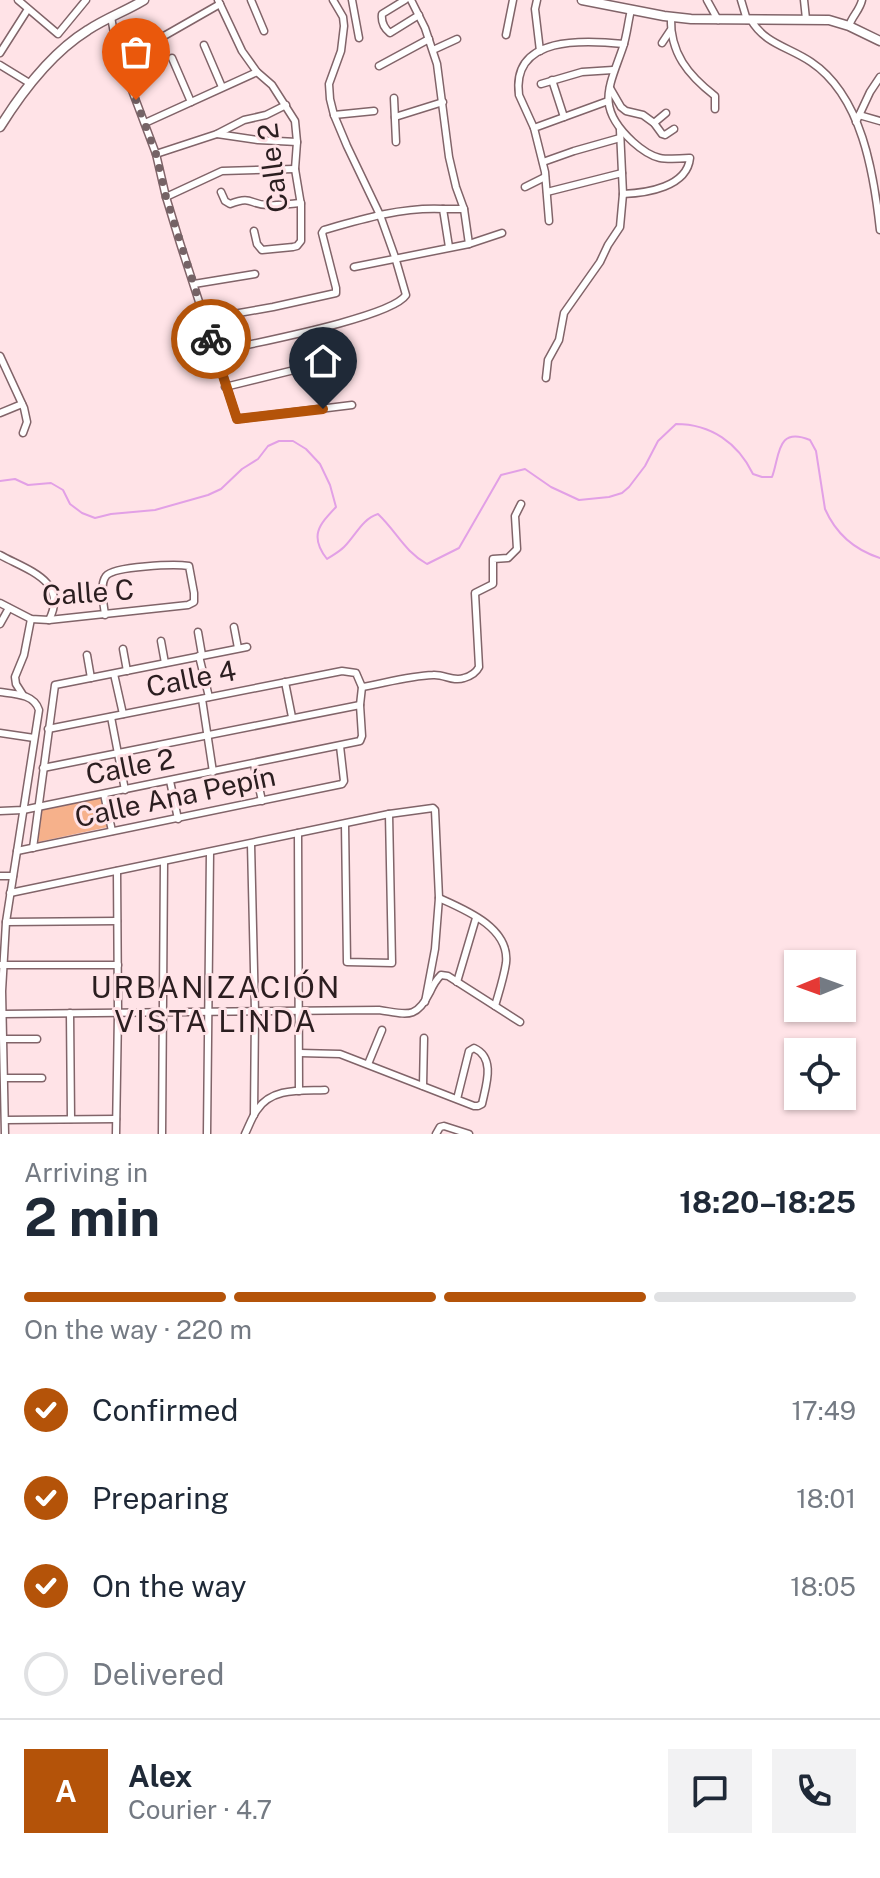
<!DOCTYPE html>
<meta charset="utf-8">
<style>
body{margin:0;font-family:"Public Sans",sans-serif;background:#f2f2f3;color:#1f2937;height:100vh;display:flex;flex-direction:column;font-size:30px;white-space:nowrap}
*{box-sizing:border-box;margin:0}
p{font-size:26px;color:#747a83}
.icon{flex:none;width:44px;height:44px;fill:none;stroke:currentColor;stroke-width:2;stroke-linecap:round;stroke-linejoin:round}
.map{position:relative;height:1134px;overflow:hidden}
.sheet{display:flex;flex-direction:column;background:#fff;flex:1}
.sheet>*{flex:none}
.needle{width:52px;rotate:269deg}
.tools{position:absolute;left:784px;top:950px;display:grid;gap:16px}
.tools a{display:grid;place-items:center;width:72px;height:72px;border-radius:0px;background:#fff;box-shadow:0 2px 6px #0004;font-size:40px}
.pin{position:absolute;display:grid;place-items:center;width:68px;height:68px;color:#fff;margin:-82px -34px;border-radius:50% 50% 50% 0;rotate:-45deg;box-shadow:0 0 8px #0007}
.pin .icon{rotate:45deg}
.courier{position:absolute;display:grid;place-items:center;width:80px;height:80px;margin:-40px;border:6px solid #b45309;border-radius:50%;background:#fff;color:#222;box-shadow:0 2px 10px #0007}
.headline em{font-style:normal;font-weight:700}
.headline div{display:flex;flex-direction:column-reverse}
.headline{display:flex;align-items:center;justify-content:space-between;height:136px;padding:0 24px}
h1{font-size:52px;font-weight:700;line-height:60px}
.bar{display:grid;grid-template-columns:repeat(4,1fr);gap:12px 8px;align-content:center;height:96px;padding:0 24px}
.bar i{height:10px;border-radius:6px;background:#e0e1e3}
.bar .selected{background:#b45309}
.bar p{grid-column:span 4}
.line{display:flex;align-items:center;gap:20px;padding:0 24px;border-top:2px solid #e0e1e3}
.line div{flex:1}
.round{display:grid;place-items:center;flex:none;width:84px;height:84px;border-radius:0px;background:#f2f2f3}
ol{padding:0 24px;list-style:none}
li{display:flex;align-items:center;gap:24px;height:88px}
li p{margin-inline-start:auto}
li .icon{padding:8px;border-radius:50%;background:#b45309;color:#fff;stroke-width:4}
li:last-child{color:#747a83}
li i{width:44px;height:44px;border:4px solid #e0e1e3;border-radius:50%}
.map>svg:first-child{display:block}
</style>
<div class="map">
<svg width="880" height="1134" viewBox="0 0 880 1134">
<rect width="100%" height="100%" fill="#ffe3e7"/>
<polygon fill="#f6b18b" points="102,797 108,827 38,842 42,810"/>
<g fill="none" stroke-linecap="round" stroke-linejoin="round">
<path stroke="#e2a0e6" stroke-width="2" d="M 0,481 L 15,479 L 28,485 L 51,483 L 63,490 L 70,504 L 82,513 L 95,518 L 111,514 L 155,510 L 208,495 L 221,489 L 242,469 L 258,459 L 268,446 L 279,441 L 293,441 L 306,449 L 320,464 L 330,485 L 336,507 C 319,525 309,536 327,559 C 333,555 339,552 344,547 C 356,535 362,519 378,514 C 397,532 404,551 427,564 L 459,548 L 501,475 L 525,469 L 551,487 L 579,500 L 609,497 L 622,493 L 629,487 L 645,466 L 658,441 L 676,424 C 711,424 738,443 753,474 L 762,477 L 772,477 C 780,456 776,426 810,440 L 816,451 L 825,509 C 836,534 855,550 880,558"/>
<defs>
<g id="minor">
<polyline points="18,0 58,34 86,0"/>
<polyline points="218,0 242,51 257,72 272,85 295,121 297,142 295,169 301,205 301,241 297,246 293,247 262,250 257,244 254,231"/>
<polyline points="251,0 264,31"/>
<polyline points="352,0 359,38"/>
<path d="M 405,0 L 382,14 C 381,22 384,28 390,33 L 419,15"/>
<polyline points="411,0 425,28 437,64 449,157 456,187 464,209 469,244"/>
<polyline points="537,0 535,9 540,51"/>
<polyline points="707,0 718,20"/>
<polyline points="741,0 747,20"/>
<polyline points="804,0 806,19"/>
<polyline points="111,17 114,33 127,77 156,154 166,197 180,243 237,419 352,405"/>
<path d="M 671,18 C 670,53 688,75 715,96 L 715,109"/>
<path d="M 751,20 C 765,44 789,47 811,62 C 862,96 874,174 880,230"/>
<path d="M 849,26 C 852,16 860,10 862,0"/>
<polyline points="506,35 513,0"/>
<polyline points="662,43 670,31"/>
<polyline points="204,45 222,87"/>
<polyline points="433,50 457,39"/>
<polyline points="0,53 28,9"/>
<polyline points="172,58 191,102"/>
<polyline points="122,60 220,4"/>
<polyline points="0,65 31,84"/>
<polyline points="379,66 429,39"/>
<polyline points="552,80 564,117"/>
<polyline points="541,84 582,72 613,70"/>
<polyline points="610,88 621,107 626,111 643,115 654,123 662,134 665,135 674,129"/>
<polyline points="394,98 396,142"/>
<polyline points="334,115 374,111"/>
<polyline points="859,115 880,121"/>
<polyline points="395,117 443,102"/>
<polyline points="856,122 870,92 880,77"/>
<polyline points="145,123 257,72"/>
<polyline points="654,123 666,113"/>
<path d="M 534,128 L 519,95 C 511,35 585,40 624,44"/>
<polyline points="217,134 258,140 297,142"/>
<polyline points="156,154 217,134 244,120 266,115 286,105"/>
<polyline points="543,162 574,151 620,138"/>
<polyline points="525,187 545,177"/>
<path d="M 221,192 L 225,201 L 230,204 C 253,195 249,205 268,205 C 278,206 290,204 301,203"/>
<polyline points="547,192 622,173"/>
<path d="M 623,194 C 647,193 687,187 690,158 C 664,160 654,161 633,142 C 595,107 609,88 623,47 C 627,35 628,22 631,10"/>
<polyline points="166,197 222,171 295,169"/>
<polyline points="443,209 464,209"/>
<polyline points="549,221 545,172 534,128 608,101"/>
<polyline points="354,267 469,244 502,233"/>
<polyline points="194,284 255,274"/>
<path d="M 205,319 L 273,307 L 336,293 L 336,288 L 322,233 L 324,230 C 362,219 402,207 443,209 L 449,247"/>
<path d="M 215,352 C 248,344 391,318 406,295 L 395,257 L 380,215 L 347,146 L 334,115 L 330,99 L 329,84 L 341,51 L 344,26 L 343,17 L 333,0"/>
<polyline points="0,356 24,408 27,422 23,433"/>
<polyline points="546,378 548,360 559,340 564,313 600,262 608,245 620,227 623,194 620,130"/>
<polyline points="225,387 335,360"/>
<polyline points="0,413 22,404"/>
<path d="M 0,555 C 27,570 69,581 49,620"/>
<path d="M 0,603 L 31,619 L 49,620 L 188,605 L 194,602 L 194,593 L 189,566 C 175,564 114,566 106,576 C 99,585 104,605 105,615"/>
<polyline points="0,624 9,608"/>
<polyline points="234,627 238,648"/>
<polyline points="198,632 202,655"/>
<polyline points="161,641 165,663"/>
<polyline points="123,649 127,671"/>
<polyline points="87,655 91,678"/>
<polyline points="199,656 209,697"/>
<polyline points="114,674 123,714"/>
<polyline points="285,682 292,717"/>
<path d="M 362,687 C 385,683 409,676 433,675 C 444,674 453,682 464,678 C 471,676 476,673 479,667 L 475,593 L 493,584 L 493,559 L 508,558 L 517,549 L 515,516 L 521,504"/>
<path d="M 0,692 C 15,694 34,694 39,710 L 6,922 L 2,991 L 5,1134"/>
<polyline points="23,695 16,684 15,677 24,655 31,619"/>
<polyline points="202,699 213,772"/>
<polyline points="111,717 125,790"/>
<polyline points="0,733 34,738"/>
<polyline points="254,764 262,801"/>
<polyline points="43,768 360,705"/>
<polyline points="170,781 178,819"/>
<polyline points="104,794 112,831"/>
<polyline points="0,811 23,810 360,741 362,736 360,705 362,687 356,673 342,671 48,729"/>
<polyline points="345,824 347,962 392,963 389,814"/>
<polyline points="298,833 299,1091"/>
<polyline points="251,844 255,1012 254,1115"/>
<polyline points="33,848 55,685 247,647"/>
<polyline points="17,851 342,784 344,781 340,746"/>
<polyline points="0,876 13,876"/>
<polyline points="10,893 389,814 433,808 435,810 439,898 435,949 425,1002"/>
<path d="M 439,898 C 466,910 510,928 506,963 C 504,977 499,992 495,1006"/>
<polyline points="6,922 117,921"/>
<polyline points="0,965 118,965"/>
<polyline points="457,982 476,918"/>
<polyline points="70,1013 71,1119"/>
<path d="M 3,1014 L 379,1010 C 407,1014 416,1020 430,992 C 433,985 436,980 441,975 L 448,976 L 520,1022"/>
<polyline points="4,1039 37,1039"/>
<path d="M 300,1053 L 340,1054 L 474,1106 L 478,1106 L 482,1104 C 486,1085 496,1058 474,1048 L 469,1051 L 457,1099"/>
<polyline points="368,1064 382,1030"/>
<polyline points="5,1078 42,1078"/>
<polyline points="423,1086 424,1038"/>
<polyline points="6,1120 116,1119"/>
<polyline points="116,1134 118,1013 117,871"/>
<polyline points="162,1134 164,862"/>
<polyline points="207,1134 210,852"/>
<path d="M 245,1134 C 249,1126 252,1117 257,1110 C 272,1087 302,1091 325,1090"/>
<polyline points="436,1134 440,1127 444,1126 469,1134"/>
</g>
<g id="tertiary">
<polyline points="582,0 664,16 691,19 829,20 849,26 880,41"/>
<path d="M 0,127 C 23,90 51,53 88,30 C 106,18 126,11 144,0"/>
</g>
</defs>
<use href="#minor" stroke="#816469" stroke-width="9"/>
<use href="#tertiary" stroke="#816469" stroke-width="11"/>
<use href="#minor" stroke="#fff" stroke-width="6"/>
<use href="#tertiary" stroke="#fff" stroke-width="8"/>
</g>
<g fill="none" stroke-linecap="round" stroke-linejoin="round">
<polyline stroke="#756366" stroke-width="8" stroke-dasharray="0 14.4" points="136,100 156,154 166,197 211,339"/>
<polyline stroke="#b45309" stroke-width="10" points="211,339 237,419 323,409"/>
</g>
<g text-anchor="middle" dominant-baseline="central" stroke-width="6" stroke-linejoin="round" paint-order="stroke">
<g font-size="28" fill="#2b1e20" stroke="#ffe3e7">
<text transform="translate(272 168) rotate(-97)">Calle 2</text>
<text transform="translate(88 592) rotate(-4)">Calle C</text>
<text transform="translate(191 678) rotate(-11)">Calle 4</text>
<text transform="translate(130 766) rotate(-11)">Calle 2</text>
<text transform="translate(175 796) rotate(-12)">Calle Ana Pepín</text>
</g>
<g font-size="30" letter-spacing="2" fill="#2b1e20" stroke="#ffe3e7">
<text x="216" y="987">URBANIZACIÓN<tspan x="216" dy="34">VISTA LINDA</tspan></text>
</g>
</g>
</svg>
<div class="tools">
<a><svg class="needle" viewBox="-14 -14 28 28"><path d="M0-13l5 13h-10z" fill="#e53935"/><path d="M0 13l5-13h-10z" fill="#747a83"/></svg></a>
<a><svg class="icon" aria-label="locate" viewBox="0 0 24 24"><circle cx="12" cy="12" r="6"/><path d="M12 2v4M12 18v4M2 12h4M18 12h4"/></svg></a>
</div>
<div class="pin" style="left:136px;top:100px;background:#ea580c"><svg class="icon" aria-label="bag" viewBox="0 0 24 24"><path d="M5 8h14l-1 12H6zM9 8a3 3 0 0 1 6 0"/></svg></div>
<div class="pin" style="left:323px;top:409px;background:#1f2937"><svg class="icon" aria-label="home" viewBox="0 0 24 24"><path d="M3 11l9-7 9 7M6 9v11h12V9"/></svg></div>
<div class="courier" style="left:211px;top:339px"><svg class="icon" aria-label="bike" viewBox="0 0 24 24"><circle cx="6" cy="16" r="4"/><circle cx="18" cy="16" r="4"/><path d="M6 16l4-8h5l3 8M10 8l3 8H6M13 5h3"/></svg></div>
</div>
<section class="sheet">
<div class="headline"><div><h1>2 min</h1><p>Arriving in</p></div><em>18:20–18:25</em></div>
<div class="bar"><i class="selected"></i><i class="selected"></i><i class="selected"></i><i></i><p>On the way · 220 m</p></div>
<ol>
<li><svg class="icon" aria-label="check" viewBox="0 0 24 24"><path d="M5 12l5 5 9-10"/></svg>Confirmed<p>17:49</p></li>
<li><svg class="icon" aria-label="check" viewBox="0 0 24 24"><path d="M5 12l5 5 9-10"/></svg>Preparing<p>18:01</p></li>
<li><svg class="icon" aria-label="check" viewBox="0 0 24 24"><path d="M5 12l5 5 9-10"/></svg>On the way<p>18:05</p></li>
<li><i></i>Delivered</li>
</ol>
<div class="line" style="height:144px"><b class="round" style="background:#b45309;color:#fff">A</b><div><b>Alex</b><p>Courier · 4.7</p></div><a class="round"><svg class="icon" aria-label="chat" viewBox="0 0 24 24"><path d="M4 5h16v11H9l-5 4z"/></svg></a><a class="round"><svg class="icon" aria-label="phone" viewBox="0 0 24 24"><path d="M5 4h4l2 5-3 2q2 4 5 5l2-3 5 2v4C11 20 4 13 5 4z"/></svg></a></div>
</section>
